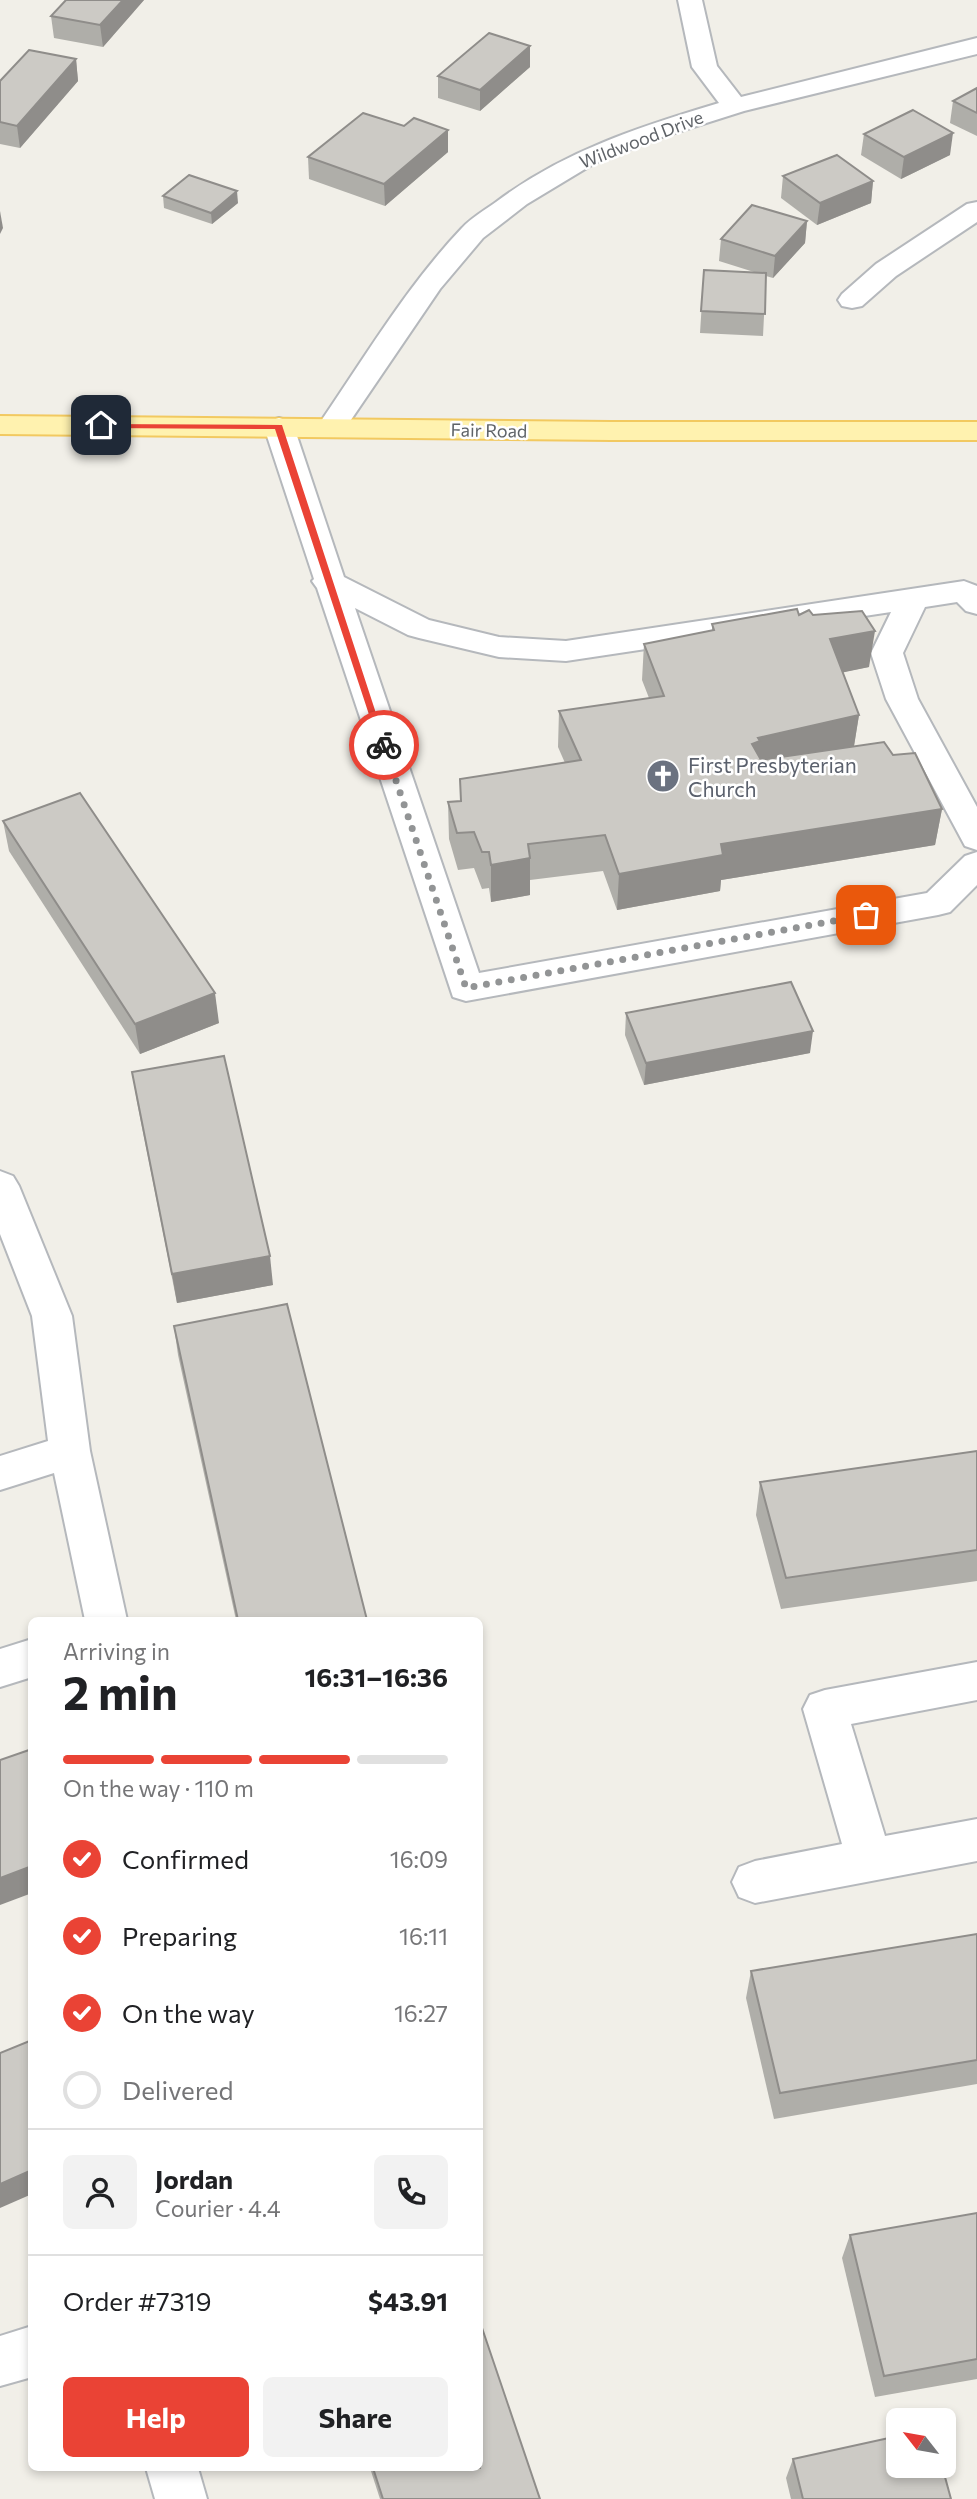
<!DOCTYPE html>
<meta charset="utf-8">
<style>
body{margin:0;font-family:Commissioner,sans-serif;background:#f2f2f2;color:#202124;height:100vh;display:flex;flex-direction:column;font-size:26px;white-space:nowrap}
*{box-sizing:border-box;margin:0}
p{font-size:23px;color:#757577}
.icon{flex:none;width:38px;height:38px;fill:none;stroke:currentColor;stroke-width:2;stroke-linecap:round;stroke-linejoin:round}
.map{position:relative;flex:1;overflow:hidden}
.details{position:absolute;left:28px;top:1617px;width:455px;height:854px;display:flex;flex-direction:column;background:#fff;border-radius:10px;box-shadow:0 4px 10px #0003}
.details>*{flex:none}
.needle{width:46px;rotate:301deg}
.buttons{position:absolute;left:886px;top:2408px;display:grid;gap:14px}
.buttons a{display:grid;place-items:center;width:70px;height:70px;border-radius:10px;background:#fff;box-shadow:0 4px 10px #0003;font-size:35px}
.pin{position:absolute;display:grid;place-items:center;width:60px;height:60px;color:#fff;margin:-30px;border-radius:14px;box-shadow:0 4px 10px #0006}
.courier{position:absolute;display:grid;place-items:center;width:70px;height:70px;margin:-35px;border:5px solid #ea4335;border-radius:50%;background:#fff;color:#222;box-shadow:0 2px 9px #0007}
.overview em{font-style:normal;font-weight:700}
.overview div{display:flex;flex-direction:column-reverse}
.overview{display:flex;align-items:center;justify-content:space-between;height:119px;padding:0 35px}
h1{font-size:46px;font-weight:700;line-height:52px}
.bar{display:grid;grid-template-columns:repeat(4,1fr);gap:10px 7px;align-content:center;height:84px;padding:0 35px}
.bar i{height:9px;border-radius:5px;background:#e0e0e0}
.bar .selected{background:#ea4335}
.bar p{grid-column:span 4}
.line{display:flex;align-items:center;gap:18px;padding:0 35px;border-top:2px solid #e0e0e0}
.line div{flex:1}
.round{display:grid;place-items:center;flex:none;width:74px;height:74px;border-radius:10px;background:#f2f2f2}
ol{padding:0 35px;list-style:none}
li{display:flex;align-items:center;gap:21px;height:77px}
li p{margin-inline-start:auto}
li .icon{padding:7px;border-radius:50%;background:#ea4335;color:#fff;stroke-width:4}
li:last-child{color:#757577}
li i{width:38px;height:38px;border:4px solid #e0e0e0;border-radius:50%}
.action{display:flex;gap:14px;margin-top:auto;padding:14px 35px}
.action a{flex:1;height:80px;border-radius:10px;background:#ea4335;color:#fff;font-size:28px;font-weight:700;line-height:80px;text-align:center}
.action a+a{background:#f2f2f2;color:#202124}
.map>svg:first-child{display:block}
</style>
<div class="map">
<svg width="977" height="2499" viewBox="0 0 977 2499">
<rect width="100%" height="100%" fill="#f1efe8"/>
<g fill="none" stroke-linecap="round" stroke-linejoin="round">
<defs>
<g id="minor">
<path d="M 678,0 L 702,0 L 717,66 L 741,97 L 977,38 L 977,54 L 744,111 L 662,137 L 595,163 L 527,204 L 483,238 L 440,289 L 342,433 L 332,436 L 322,433 L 317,427 C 363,360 406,287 462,228 C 471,218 485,210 496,202 C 564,151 639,127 719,103 L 692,67 Z"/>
<polygon points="977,202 977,222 896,276 862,306 852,308 842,306 838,300 842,294 876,264 967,204"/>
<polygon points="279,418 289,421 294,427 344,577 429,620 499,637 566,641 964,581 977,586 977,614 966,611 957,602 925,607 903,653 918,699 977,807 977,850 965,846 886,699 871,653 891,612 566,661 499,657 419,638 408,635 355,608 479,973 927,893 965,856 977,852 977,885 950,912 938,915 466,1001 453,997 317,588 312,581 314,579 264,427 269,421"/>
<polygon points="0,1171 13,1176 19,1186 72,1316 90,1451 127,1620 85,1620 54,1473 0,1490 0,1456 48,1441 32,1316 0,1234"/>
<polygon points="32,1639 32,1677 0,1687 0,1649"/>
<polygon points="977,1662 977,1700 851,1724 885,1836 977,1819 977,1861 755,1903 739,1897 732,1882 739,1867 755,1861 842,1844 803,1709 810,1695 825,1690"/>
<polygon points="32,2326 32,2377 0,2386 0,2336"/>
<polygon points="146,2468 198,2468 207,2499 155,2499"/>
</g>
<polygon id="major" points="0,416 611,422 977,422 977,440 611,440 0,434"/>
</defs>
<use href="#minor" stroke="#b5b8bc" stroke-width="4"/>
<use href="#major" stroke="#f2c960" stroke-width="4"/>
<use href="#minor" fill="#fff" fill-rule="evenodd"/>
<use href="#major" fill="#fff2af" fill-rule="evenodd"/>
</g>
<g fill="#afaea9">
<polygon points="66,0 144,0 103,47 54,38 51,16"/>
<polygon points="530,46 530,67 480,111 438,98 438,76"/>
<polygon points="76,59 78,81 20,148 0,144 0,81"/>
<polygon points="977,88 977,136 950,123 953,101"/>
<polygon points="404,126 448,130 448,152 385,206 309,179 308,157"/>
<polygon points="864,134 950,155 901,179 861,155"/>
<polygon points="783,176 873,181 871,203 817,225 781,198"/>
<polygon points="163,196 238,203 212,224 164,208"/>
<polygon points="807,221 805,243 773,278 766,276 763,336 700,333 704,270 754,272 719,261 721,239"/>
<polygon points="799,615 813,615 869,667 843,672 859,715 854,746 893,755 942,809 935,845 721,880 720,891 617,910 603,871 530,880 530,895 491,902 489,888 482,889 474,868 458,870 449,839 448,802 460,801 460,779 565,763 558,747 559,711 649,698 642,680 644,644 712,631 712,624"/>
<polygon points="3,821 219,1023 140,1054 9,851"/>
<polygon points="626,1013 810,1053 644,1085 625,1035"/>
<polygon points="132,1072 273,1285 177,1303 137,1102"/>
<polygon points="174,1326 367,1620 236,1620 178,1355"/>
<polygon points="977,1451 977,1581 781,1609 756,1515 760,1482"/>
<polygon points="977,1934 977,2084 774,2119 746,1998 751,1971"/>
<polygon points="977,2213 977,2379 875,2397 842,2258 850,2235"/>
<polygon points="793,2459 951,2499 791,2499 786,2478"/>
<polygon points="370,2468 480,2468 540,2499 380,2499"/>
</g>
<g fill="#8f8d8a">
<polygon points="123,0 144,0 103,47 100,25"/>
<polygon points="530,46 530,67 480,111 480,90"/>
<polygon points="76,59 78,81 20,148 17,126"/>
<polygon points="448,130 448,152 385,206 384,184"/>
<polygon points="953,133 950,155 901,179 904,157"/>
<polygon points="873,181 871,203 817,225 820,203"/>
<polygon points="237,191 238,203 212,224 211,213"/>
<polygon points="0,211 3,228 0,234"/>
<polygon points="807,221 805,243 773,278 775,256"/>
<polygon points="875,631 869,667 826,676 830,639"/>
<polygon points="859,715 853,752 756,778 752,744 758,738"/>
<polygon points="942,809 935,845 721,880 720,891 617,910 619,874 721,844"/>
<polygon points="530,858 530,895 491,902 491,865"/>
<polygon points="215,993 219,1023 140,1054 135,1024"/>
<polygon points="813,1031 810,1053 644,1085 646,1063"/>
<polygon points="270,1256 273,1285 177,1303 172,1274"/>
<polygon points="32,1866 32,1893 0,1905 0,1878"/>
<polygon points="32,2170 32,2194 0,2208 0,2184"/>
</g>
<g fill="#cccac5" stroke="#8f8d8a" stroke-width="2">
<polygon points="66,0 123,0 100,25 51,16"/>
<polygon points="489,33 530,46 480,90 438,76"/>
<polygon points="29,50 76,59 17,126 0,122 0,81"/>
<polygon points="977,88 977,113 953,101"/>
<polygon points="913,110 953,133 904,157 864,134"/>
<polygon points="363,113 404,126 414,118 448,130 384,184 308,157"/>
<polygon points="837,155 873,181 820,203 783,176"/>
<polygon points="189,175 237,191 211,213 163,196"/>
<polygon points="752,205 807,221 775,256 721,239"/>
<polygon points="704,270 766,273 765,314 701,311"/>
<polygon points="797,609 799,615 809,610 813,615 862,611 875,631 830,639 859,715 758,738 760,741 752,744 761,760 884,742 893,755 915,753 942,809 721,844 723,855 619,874 605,835 528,844 530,858 491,865 489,852 482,852 474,832 457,833 448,802 461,801 460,779 581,760 559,711 664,696 644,644 714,630 712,624"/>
<polygon points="80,793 215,993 135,1024 3,821"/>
<polygon points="791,982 813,1031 646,1063 626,1013"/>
<polygon points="224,1056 270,1256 172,1274 132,1072"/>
<polygon points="287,1304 367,1620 238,1620 174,1326"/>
<polygon points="977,1451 977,1550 786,1578 760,1482"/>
<polygon points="32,1749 32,1866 0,1878 0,1760"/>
<polygon points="977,1934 977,2060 780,2093 751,1971"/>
<polygon points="32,2040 32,2170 0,2184 0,2053"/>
<polygon points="977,2213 977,2359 884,2376 850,2235"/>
<polygon points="480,2322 540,2499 383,2499 373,2468 480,2468"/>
<polygon points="898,2436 898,2466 942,2466 951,2499 803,2499 793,2459"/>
</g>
<polygon fill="#ea4335" points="98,424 282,425 387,747 379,745 275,429 101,428"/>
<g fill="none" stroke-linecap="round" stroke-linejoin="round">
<polyline stroke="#929495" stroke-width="7" stroke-dasharray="0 12.6" points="384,745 466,988 866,915"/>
</g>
<defs>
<symbol id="church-disc" viewBox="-11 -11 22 22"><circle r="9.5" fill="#6b7280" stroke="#fff"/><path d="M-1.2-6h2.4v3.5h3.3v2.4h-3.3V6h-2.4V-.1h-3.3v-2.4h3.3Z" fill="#fff"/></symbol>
</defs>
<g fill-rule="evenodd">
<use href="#church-disc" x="644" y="757" width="38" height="38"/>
</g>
<g text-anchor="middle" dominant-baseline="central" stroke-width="5" stroke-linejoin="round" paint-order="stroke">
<g font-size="18" fill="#5f6368" stroke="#fff">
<text transform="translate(641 139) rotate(-21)">Wildwood Drive</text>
<text transform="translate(489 430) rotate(1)">Fair Road</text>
</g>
<g font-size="21" fill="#5b616d" stroke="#fff" text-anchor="start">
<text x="688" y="764">First Presbyterian<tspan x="688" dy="24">Church</tspan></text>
</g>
</g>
</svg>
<div class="buttons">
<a><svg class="needle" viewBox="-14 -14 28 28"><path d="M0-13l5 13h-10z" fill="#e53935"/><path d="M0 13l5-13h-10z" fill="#757577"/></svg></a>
</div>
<div class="pin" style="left:866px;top:915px;background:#ea580c"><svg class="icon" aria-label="bag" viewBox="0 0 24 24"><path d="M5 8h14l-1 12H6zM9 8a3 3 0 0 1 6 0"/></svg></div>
<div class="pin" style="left:101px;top:425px;background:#1f2937"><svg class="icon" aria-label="home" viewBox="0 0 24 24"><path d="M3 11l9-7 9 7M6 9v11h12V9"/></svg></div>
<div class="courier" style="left:384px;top:745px"><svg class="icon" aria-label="bike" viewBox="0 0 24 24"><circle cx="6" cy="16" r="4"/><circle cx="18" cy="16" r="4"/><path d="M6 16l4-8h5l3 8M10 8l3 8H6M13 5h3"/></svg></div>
<section class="details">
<div class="overview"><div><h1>2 min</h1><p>Arriving in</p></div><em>16:31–16:36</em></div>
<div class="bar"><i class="selected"></i><i class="selected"></i><i class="selected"></i><i></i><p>On the way · 110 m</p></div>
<ol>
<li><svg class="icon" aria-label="check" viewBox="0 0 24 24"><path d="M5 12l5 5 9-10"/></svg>Confirmed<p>16:09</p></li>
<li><svg class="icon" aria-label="check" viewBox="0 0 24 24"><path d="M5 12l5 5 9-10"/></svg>Preparing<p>16:11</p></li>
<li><svg class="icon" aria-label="check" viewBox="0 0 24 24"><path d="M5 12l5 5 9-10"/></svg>On the way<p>16:27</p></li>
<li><i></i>Delivered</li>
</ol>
<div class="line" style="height:126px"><a class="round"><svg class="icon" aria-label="person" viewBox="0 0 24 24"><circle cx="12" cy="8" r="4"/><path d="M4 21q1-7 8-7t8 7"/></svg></a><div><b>Jordan</b><p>Courier · 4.4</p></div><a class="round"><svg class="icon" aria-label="phone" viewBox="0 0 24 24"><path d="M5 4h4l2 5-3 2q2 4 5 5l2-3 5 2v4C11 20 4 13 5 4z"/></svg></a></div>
<div class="line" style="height:91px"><div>Order #7319</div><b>$43.91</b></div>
<div class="action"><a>Help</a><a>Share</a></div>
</section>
</div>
